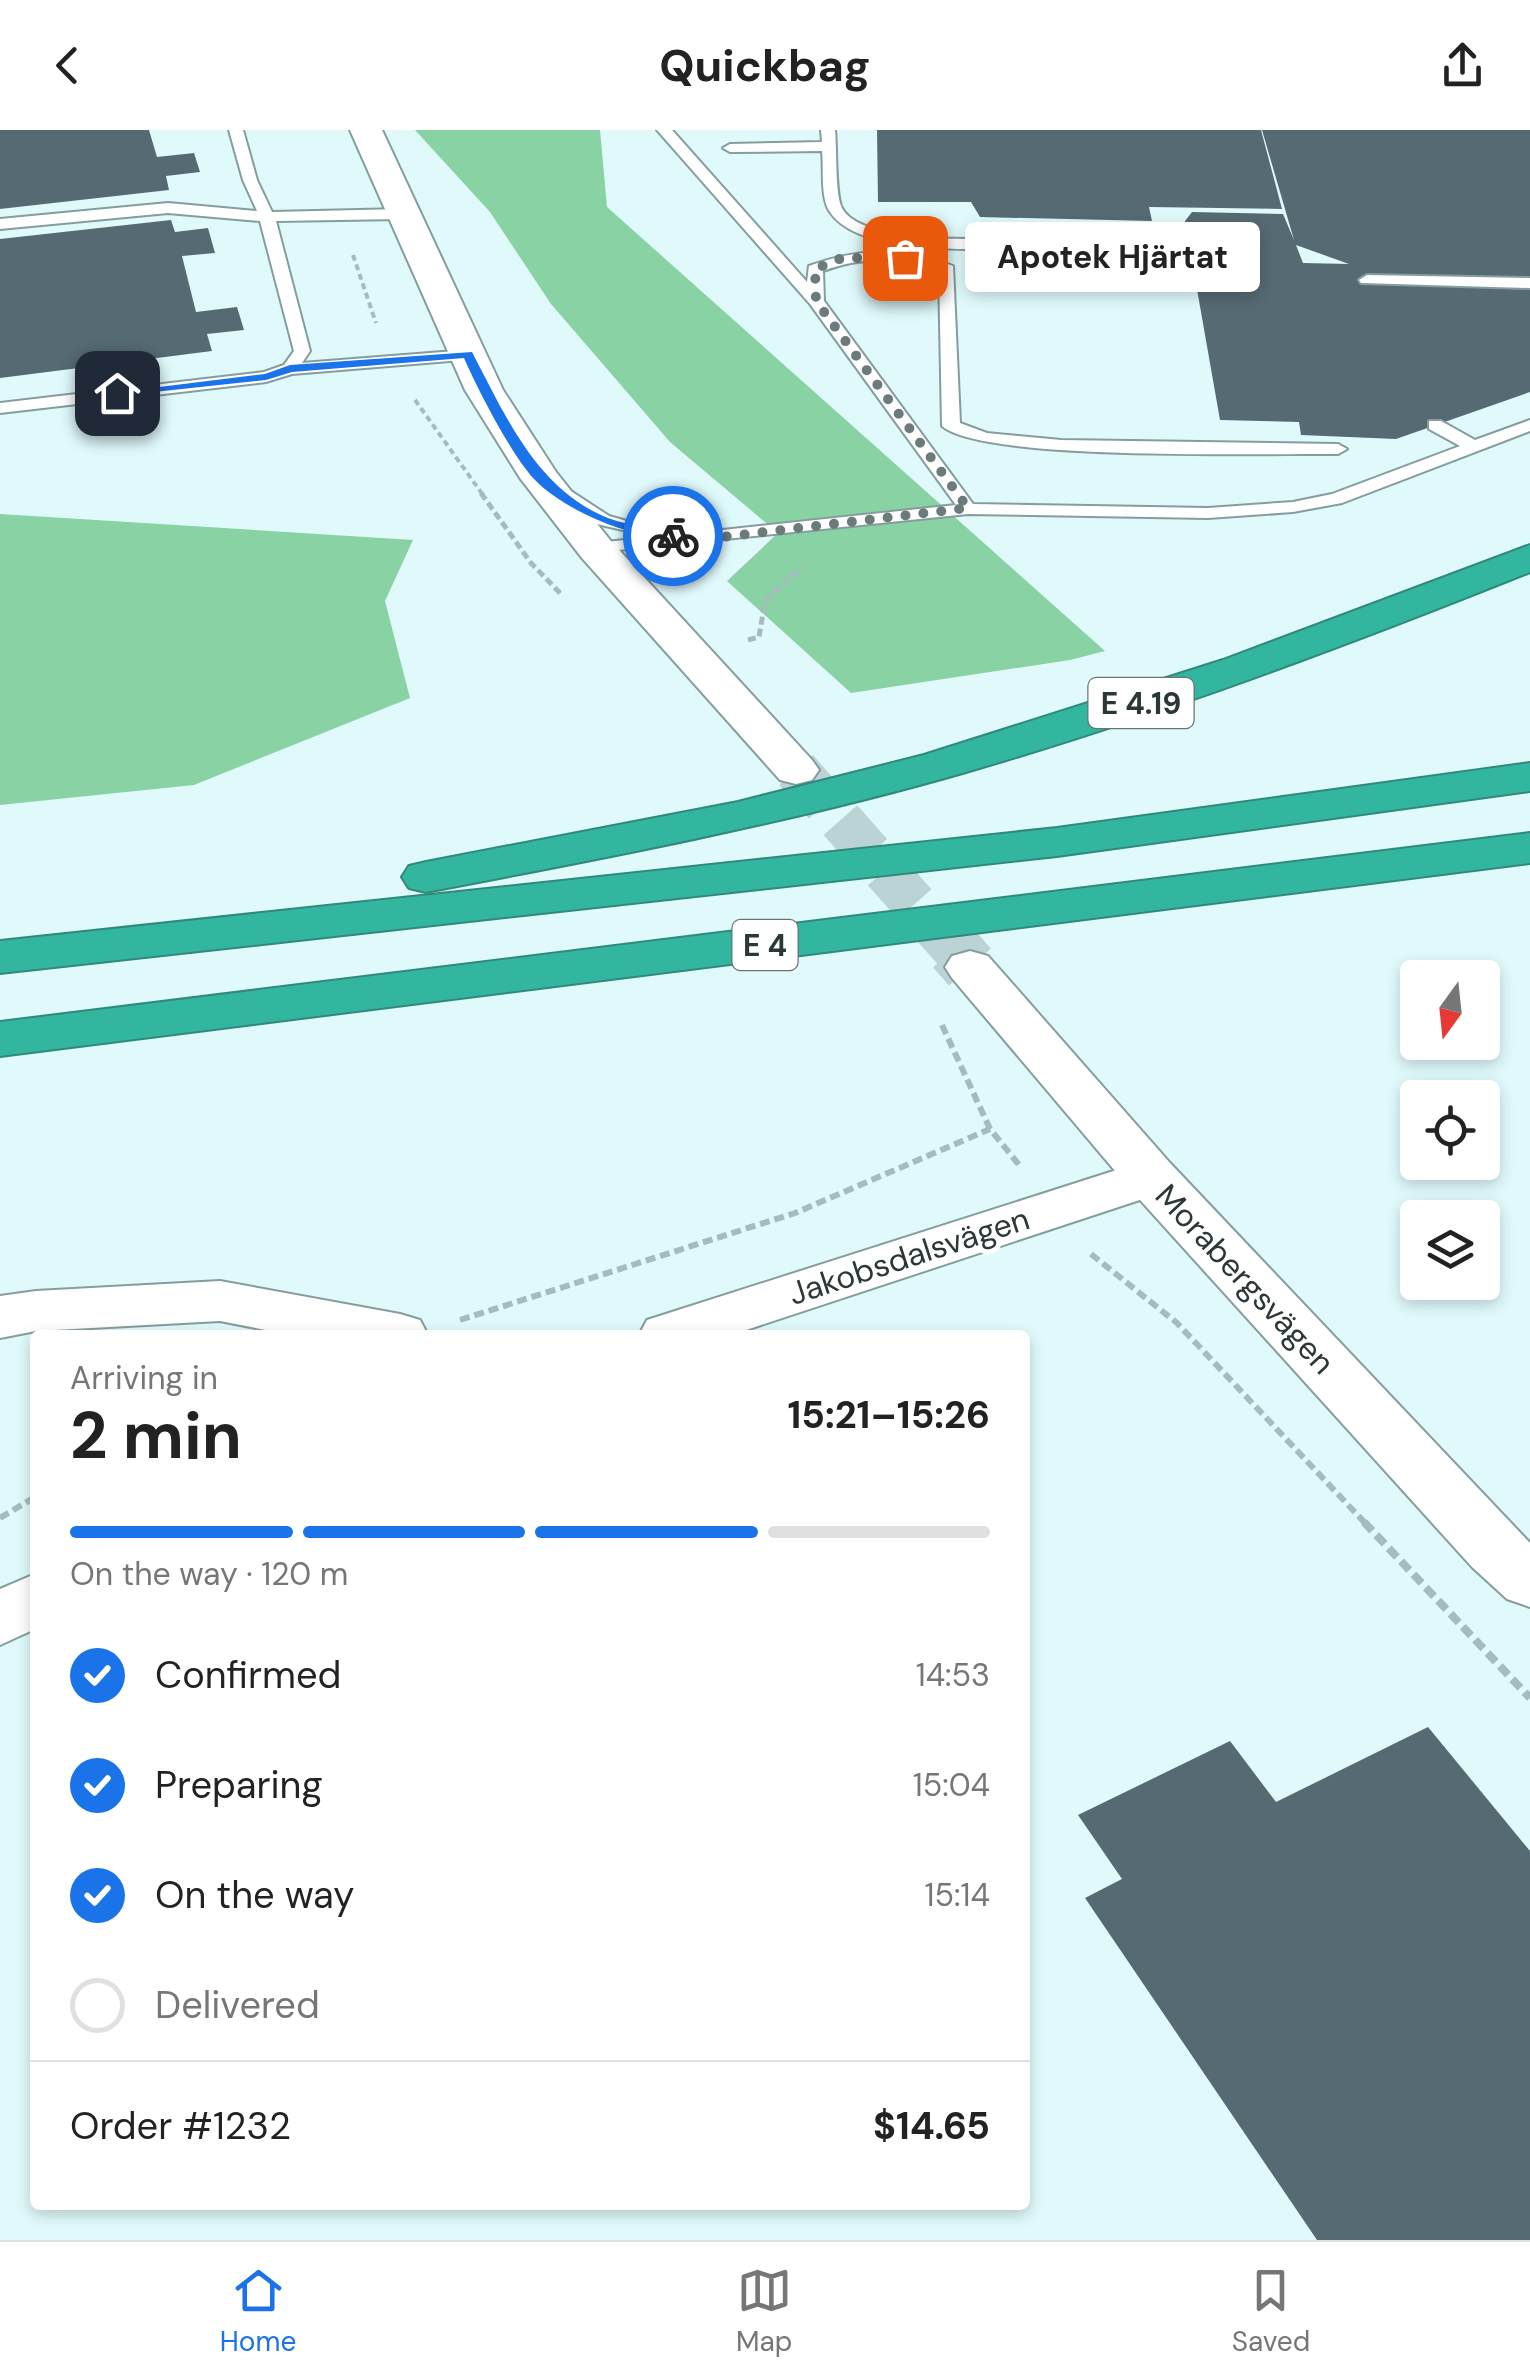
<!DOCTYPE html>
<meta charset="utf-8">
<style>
body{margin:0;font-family:"DM Sans",sans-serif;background:#f6f6f6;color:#222;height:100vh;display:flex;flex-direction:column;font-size:38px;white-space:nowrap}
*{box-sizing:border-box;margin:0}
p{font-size:32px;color:#767676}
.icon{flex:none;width:55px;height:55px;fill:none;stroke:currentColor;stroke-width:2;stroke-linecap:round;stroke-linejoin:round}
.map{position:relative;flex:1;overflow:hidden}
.details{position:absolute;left:30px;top:1200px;width:1000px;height:880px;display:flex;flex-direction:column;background:#fff;border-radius:10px;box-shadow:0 5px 15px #0003}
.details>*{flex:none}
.needle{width:65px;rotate:195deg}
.fabs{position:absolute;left:1400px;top:830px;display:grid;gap:20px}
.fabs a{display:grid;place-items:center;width:100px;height:100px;border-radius:10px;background:#fff;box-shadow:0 5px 15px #0003;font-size:50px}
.pin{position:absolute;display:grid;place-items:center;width:85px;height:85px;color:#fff;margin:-42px;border-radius:20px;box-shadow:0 5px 15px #0006}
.courier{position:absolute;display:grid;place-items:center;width:100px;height:100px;margin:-50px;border:8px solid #1a73e8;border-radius:50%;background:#fff;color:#222;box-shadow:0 2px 12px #0007}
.bubble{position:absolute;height:70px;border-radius:10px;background:#fff;box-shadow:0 5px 15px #0003;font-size:32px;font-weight:700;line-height:70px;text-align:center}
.summary em{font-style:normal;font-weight:700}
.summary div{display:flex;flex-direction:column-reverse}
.summary{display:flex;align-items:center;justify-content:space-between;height:170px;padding:0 40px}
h1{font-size:65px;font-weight:700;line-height:75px}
.bar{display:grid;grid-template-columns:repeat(4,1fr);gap:15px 10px;align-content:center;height:120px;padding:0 40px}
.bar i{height:12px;border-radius:8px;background:#e0e0e0}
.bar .active{background:#1a73e8}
.bar p{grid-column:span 4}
.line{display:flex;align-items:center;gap:25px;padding:0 40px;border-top:2px solid #e0e0e0}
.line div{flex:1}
ol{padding:0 40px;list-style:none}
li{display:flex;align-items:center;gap:30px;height:110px}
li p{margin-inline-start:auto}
li .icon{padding:10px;border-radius:50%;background:#1a73e8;color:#fff;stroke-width:4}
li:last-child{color:#767676}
li i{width:55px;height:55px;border:5px solid #e0e0e0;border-radius:50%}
header{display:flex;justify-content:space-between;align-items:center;height:130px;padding:0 40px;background:#fff;font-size:45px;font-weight:700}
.tab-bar{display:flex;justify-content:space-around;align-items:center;height:140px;border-top:2px solid #e0e0e0;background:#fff;font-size:28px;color:#767676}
.tab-bar a{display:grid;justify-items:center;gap:5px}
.tab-bar .active{color:#1a73e8}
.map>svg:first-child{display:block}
</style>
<header><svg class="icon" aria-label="back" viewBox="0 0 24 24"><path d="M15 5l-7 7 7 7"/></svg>Quickbag<svg class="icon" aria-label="share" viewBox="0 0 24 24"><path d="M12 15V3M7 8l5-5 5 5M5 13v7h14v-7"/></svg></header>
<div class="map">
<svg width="1530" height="2110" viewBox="0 0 1530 2110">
<rect width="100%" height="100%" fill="#e0fafc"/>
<g fill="#89d2a3">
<polygon points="415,0 600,0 607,77 1105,521 1070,530 851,563 727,451 778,403 670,312 551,174 490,82"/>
<polygon points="0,384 413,410 385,471 410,568 194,655 0,675"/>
</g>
<g fill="#566a73" fill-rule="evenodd">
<polygon points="0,0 149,0 157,27 194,23 200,42 166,46 169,60 0,79"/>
<polygon points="877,0 1261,0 1282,79 1149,77 1152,91 980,87 971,72 878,72"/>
<path d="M 1262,0 L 1530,0 L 1530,262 L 1396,309 L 1301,305 L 1299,292 L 1220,290 L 1185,91 L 1192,82 L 1283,84 L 1294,110 ZM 1296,115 L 1349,134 L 1303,133 Z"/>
<polygon points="171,90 175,102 208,98 215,123 182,126 196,182 237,177 244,200 207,204 212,221 0,248 0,109"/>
<polygon points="1428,1597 1530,1721 1530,2110 1317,2110 1085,1768 1122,1749 1078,1685 1230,1611 1276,1672"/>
</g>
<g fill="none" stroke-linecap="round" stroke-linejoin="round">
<polyline stroke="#bcd3d5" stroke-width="45" stroke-dasharray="45 22" stroke-linecap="butt" points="796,640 957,822"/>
<polyline stroke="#bcd3d5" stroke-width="56" stroke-dasharray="56 28" stroke-linecap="butt" points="954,819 970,837"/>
<defs>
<g id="lane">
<polygon points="229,0 243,0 257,50 272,82 402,79 410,84 402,89 276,91 310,221 302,233 468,220 476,225 474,229 292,244 266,252 0,283 0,273 264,242 284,235 294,221 260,91 168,83 0,99 0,89 168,73 257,81 243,50"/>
<path d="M 657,0 L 672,0 L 807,152 L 809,136 C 858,118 905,116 953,136 L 960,293 L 987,303 L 1061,310 L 1338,314 L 1347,319 L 1338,324 C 1268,323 984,332 942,296 L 939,141 C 901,126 861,127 823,141 L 824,171 L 973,374 L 1208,378 L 1293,372 L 1332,364 L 1460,316 L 1429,299 L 1429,291 L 1441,291 L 1475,310 L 1530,290 L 1530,301 L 1342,373 L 1293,382 L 1208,388 L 968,384 L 589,423 L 589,415 L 596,413 L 653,407 L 597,394 L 551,364 L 551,356 L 563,356 L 609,386 L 676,405 L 956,375 L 810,174 Z"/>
<path d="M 821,0 L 835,0 C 837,20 835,59 841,76 C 858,118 1003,108 1041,108 L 1049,113 L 1041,118 C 990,118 861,129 830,82 C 820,68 824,38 822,21 L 730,22 L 723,18 L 730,14 L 822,12 Z"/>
<polygon points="1367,145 1530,148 1530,158 1361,153 1359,150"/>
</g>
<g id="street">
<polygon points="1151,1029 1170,1034 1177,1047 1170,1060 731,1205 639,1205 647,1190"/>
<polygon points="220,1151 400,1184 420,1190 428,1205 291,1205 220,1191 36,1201 0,1208 0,1166 36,1161"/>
<polygon points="35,1444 35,1499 0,1515 0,1459"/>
</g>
<g id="secondary">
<polygon points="350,0 382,0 503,260 556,342 610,410 812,630 819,640 812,650 796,654 780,650 582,428 520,348 465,260"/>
<polygon points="970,821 988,826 1170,1033 1530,1413 1530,1477 1507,1469 1472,1437 1132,1061 952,848 945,837 952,826"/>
</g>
<g id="highway">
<path d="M 1530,415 L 1530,442 C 1343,517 1153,588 959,644 C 784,694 605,728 426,762 L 409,758 L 402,747 L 409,736 L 426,732 L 738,672 L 924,625 L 1223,530 Z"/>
<polygon points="1530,633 1530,661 1057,726 0,843 0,811 1057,698"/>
<polygon points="1530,703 1530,733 0,926 0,892"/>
</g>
</defs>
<use href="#lane" stroke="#849d9e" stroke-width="4"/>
<use href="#street" stroke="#849d9e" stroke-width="4"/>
<use href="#secondary" stroke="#849d9e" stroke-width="4"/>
<use href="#highway" stroke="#308a7b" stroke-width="4"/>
<g stroke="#a6bbbd" stroke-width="4" stroke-dasharray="6 4" stroke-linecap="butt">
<polyline points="1146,115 1165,95 1205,96 1247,118"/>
<polyline points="353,125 376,193"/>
<polyline points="415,270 483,365"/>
</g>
<g stroke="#a6bbbd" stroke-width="5" stroke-dasharray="8 4" stroke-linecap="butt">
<polyline points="481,363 531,433 561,464"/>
<polyline points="748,510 759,507 765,471 802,437"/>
</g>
<g stroke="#a6bbbd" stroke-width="6" stroke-dasharray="10 5" stroke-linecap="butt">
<polyline points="942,895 990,999 1020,1036"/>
<polyline points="1091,1124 1177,1193 1366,1394"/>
<polyline points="460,1190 795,1083 990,999"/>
<polyline points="0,1388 35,1367"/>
</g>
<polyline stroke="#a6bbbd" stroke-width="8" stroke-dasharray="12 6" stroke-linecap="butt" points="1364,1392 1530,1568"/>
<use href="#lane" fill="#fff" fill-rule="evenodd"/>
<use href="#street" fill="#fff" fill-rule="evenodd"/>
<use href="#secondary" fill="#fff" fill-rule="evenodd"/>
<use href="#highway" fill="#32b6a0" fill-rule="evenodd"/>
</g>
<path fill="#1a73e8" d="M 472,222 C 505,285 537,360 608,388 C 629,396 655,398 677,403 L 677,408 C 634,410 565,381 535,350 C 512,326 478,260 464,228 L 292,242 L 266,250 L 117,266 L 111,263 L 265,244 L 290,235 Z"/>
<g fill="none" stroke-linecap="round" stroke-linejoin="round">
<polyline stroke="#6b7b7c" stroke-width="10" stroke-dasharray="0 18" points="673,406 706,409 968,378 816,171 815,139 842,128 905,128"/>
</g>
<g text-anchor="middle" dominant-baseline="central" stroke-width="10" stroke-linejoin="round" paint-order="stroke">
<g fill="#fff" stroke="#6b7373" stroke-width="2.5">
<rect x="1088.5" y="548" width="105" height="50" rx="8"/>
<rect x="732.5" y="790" width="65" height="50" rx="8"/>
</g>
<g font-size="30" font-weight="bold" fill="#2c3737">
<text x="1141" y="573">E 4.19</text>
<text x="765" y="815">E 4</text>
</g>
<g font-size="32" fill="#2c3737" stroke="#fff">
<text transform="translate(909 1126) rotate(-18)">Jakobsdalsvägen</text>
<text transform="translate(1245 1149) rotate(47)">Morabergsvägen</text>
</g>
</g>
</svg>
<div class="fabs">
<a><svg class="needle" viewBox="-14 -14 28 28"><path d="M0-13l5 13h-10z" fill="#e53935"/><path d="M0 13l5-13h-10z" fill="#767676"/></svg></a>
<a><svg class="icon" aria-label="locate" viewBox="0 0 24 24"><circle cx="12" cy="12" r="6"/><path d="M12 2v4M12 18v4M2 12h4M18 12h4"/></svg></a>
<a><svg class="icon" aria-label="layers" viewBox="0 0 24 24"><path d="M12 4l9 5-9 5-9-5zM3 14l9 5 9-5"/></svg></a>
</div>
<div class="pin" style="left:905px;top:128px;background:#ea580c"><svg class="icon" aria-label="bag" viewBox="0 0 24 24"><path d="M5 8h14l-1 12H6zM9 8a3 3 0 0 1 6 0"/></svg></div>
<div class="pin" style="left:117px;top:263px;background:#1f2937"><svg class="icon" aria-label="home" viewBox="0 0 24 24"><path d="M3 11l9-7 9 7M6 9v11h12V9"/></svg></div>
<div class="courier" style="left:673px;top:406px"><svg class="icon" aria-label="bike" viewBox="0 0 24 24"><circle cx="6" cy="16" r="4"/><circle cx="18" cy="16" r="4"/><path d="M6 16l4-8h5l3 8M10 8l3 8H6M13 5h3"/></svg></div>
<div class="bubble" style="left:965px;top:92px;width:295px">Apotek Hjärtat</div>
<section class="details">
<div class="summary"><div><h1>2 min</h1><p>Arriving in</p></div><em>15:21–15:26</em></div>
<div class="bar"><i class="active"></i><i class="active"></i><i class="active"></i><i></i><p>On the way · 120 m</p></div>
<ol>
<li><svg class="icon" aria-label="check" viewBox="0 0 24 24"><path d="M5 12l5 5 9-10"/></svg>Confirmed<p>14:53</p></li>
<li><svg class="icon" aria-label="check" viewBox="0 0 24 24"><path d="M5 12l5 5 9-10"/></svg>Preparing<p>15:04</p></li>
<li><svg class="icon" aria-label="check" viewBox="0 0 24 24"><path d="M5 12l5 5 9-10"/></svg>On the way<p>15:14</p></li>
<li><i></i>Delivered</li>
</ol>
<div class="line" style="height:130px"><div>Order #1232</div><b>$14.65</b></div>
</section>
</div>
<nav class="tab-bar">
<a class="active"><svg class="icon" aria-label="home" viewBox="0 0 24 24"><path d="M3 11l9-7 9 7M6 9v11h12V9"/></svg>Home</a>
<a><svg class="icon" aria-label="map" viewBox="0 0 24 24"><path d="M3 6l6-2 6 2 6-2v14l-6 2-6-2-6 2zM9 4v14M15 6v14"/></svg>Map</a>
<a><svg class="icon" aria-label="saved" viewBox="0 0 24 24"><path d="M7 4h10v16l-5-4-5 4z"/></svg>Saved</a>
</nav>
